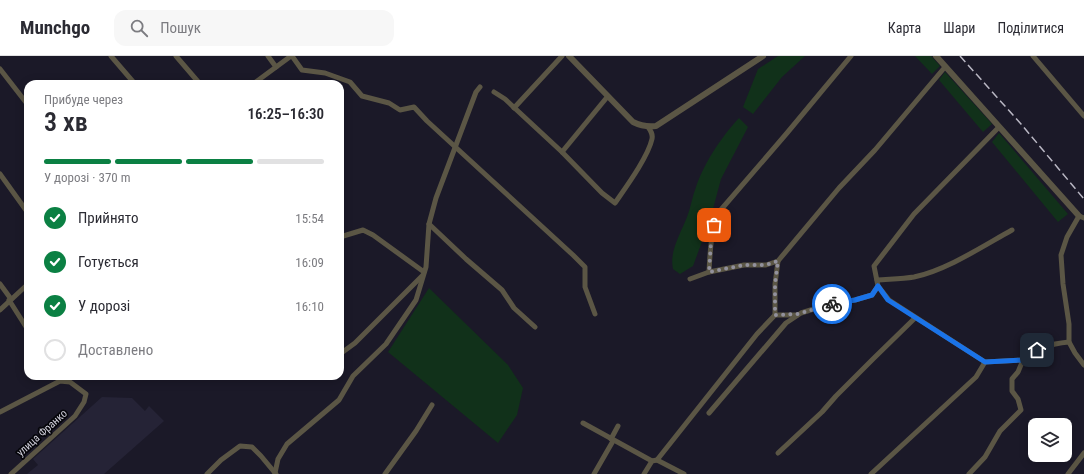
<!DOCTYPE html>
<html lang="uk">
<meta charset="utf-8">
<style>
body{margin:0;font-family:"Roboto Condensed",sans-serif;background:#f7f7f7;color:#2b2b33;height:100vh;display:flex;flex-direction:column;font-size:15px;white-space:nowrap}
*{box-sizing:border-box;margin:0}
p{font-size:13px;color:#7c7c81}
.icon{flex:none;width:22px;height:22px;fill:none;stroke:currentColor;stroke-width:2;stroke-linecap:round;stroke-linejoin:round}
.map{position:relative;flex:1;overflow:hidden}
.sheet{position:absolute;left:24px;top:24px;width:320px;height:300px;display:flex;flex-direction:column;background:#fff;border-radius:12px;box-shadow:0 2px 10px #0003}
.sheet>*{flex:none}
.tools{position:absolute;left:1028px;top:362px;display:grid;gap:8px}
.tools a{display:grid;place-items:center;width:44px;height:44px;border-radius:8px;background:#fff;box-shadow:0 2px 10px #0003;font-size:20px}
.pin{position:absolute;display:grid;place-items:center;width:34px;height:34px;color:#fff;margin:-17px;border-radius:8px;box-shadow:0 2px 6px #0006}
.courier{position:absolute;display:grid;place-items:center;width:40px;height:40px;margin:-20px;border:3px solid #1a73e8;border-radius:50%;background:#fff;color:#222;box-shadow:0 1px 5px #0007}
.overview em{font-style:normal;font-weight:600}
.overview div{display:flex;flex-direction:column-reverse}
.overview{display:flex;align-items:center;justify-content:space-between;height:68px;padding:0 20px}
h1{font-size:26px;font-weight:600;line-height:30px}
.bar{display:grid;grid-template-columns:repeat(4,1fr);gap:6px 4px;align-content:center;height:48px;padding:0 20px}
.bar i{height:5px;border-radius:3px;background:#e1e1e2}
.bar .selected{background:#0b8043}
.bar p{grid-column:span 4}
ol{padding:0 20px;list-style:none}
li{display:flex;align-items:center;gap:12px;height:44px}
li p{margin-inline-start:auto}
li .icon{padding:4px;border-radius:50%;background:#0b8043;color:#fff;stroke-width:4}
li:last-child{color:#7c7c81}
li i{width:22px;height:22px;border:2px solid #e1e1e2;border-radius:50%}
header{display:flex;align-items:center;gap:24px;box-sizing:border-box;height:56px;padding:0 20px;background:#fff;border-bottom:1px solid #e1e1e2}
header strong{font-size:19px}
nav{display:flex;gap:22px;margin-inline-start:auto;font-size:14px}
.search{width:280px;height:36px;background:#f7f7f7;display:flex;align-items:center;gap:10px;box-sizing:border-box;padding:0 14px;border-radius:12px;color:#7c7c81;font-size:15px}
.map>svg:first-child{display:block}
</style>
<header>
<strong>Munchgo</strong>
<div class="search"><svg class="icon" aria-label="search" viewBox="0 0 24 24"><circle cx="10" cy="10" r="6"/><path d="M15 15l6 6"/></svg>Пошук</div>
<nav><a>Карта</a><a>Шари</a><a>Поділитися</a></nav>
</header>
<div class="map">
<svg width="1084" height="418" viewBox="0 0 1084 418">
<rect width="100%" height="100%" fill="#1b1928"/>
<polygon fill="#252336" points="102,341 132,342 145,355 149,350 164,365 104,418 27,418 38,409 33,403"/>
<g fill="#11311a">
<polygon points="778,0 805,0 782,21 753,58 743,51 758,13"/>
<polygon points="915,0 931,0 940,10 932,18"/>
<polygon points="945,16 992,68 983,76 939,24"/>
<path d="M 739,62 L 748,71 L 721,123 L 710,164 L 693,210 L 680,218 L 673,213 C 669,195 681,177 687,161 C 691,151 692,141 696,131 C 704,107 722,80 739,62 Z"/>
<polygon points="999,77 1068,158 1058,166 992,86"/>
<polygon points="429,232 508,309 523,332 517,359 498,387 388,296"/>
</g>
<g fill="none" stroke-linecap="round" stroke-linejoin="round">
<g stroke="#5b5645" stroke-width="5">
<polyline points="111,0 135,28"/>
<polyline points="176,0 200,28"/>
<polyline points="268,0 276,11"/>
<polyline points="292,0 302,14 325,17 350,26 362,40 389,47 400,54 414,51 427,65 573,199 585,211 585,231 595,258"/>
<polyline points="1033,0 1084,60"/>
<polyline points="0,13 28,49"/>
<polyline points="253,28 291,0"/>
<path d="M 494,36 L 505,43 L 562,96 L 602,137 L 615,147 C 626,131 648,101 652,83 C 653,78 651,75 648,71"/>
<polyline points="514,52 562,0"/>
<polyline points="562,96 608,40"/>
<polyline points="0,118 28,157"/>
<polyline points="1084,162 1079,160 1067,181 1061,199 1063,228 1069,268 1069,286 1075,297 1084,309"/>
<polyline points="429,168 466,203 502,234 514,252 535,271"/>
<polyline points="340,181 363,174 373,179 424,216"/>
<path d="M 709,216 C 710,195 711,175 719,156 L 787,77 L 851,0"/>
<polyline points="690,223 709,216 744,209 766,209 778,205"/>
<path d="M 877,224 C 889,223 902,223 914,221 C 947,214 983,190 1012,174"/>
<polyline points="0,228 11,243"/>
<polyline points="878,230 889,244 985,306"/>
<polyline points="9,244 28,274"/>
<polyline points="0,254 28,228"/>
<polyline points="775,259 775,228 778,205 839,132 875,94 945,11"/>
<polyline points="340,298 355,287 423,219"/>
<path d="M 1023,304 C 1040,291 1049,288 1069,286"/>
<polyline points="0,356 60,325 70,326 86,338 84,346 75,360 11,418"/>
<polyline points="709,357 786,267 801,257 833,247 855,244 872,239 878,230 874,210 914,158 999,71"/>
<polyline points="583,367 652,405"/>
<polyline points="611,383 618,370"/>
<polyline points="778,397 822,356 836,340 873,303 915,262"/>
<polyline points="657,404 684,418"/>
<polyline points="275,417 278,403 287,388 339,344 353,320 386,288 416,244 426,211 429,168 436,142 476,36 480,31"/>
<polyline points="207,418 221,404 240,390 252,391 261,400 276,418"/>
<polyline points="385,418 416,375 432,349"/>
<polyline points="594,418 613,385"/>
<polyline points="644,418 652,405 657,404 757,278 775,259 797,259"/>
<polyline points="871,418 976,321 985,306 1023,304 1018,316 1012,323 1012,335 1018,343 1021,354 1000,375 985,401 969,418"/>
<polyline points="1068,418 1084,397"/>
</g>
<g stroke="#5b5645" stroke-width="6">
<path d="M 569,0 L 633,66 C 641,70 647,71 656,70 L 763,0"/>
<polyline points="936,0 1079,160"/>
</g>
<polyline stroke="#bab8c4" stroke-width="1.5" stroke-dasharray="8 4" stroke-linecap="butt" points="960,0 1021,68 1084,143"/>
</g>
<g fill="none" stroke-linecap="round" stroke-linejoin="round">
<polyline stroke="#92919d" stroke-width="4" stroke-dasharray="0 7.2" points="714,169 711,186 709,216 744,209 766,209 778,205 775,228 775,259 798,258 832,248"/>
<polyline stroke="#1a73e8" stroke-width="5" points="832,248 855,244 872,239 878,230 888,244 985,306 1023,304 1037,294"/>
</g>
<g text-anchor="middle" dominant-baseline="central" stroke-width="3.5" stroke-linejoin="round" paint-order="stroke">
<g font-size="11" fill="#d2d1dc" stroke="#06060b">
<text transform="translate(42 377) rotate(-42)">улица Франко</text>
</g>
</g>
</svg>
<div class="tools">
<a><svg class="icon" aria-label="layers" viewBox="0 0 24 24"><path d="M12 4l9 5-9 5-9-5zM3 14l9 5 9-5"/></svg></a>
</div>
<div class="pin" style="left:714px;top:169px;background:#ea580c"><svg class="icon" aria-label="bag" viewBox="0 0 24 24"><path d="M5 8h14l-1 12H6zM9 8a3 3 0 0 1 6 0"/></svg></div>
<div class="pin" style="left:1037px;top:294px;background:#1f2937"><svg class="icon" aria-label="home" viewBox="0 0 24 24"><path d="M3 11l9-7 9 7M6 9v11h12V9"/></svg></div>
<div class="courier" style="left:832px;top:248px"><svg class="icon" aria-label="bike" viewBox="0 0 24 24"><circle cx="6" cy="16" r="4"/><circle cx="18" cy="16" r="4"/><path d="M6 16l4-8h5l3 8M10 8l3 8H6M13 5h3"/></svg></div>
<section class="sheet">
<div class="overview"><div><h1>3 хв</h1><p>Прибуде через</p></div><em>16:25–16:30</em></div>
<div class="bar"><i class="selected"></i><i class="selected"></i><i class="selected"></i><i></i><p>У дорозі · 370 m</p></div>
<ol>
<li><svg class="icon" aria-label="check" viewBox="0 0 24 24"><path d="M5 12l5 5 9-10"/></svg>Прийнято<p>15:54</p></li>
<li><svg class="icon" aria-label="check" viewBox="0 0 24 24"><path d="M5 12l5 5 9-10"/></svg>Готується<p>16:09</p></li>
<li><svg class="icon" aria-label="check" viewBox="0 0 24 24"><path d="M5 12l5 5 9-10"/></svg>У дорозі<p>16:10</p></li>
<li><i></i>Доставлено</li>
</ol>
</section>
</div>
